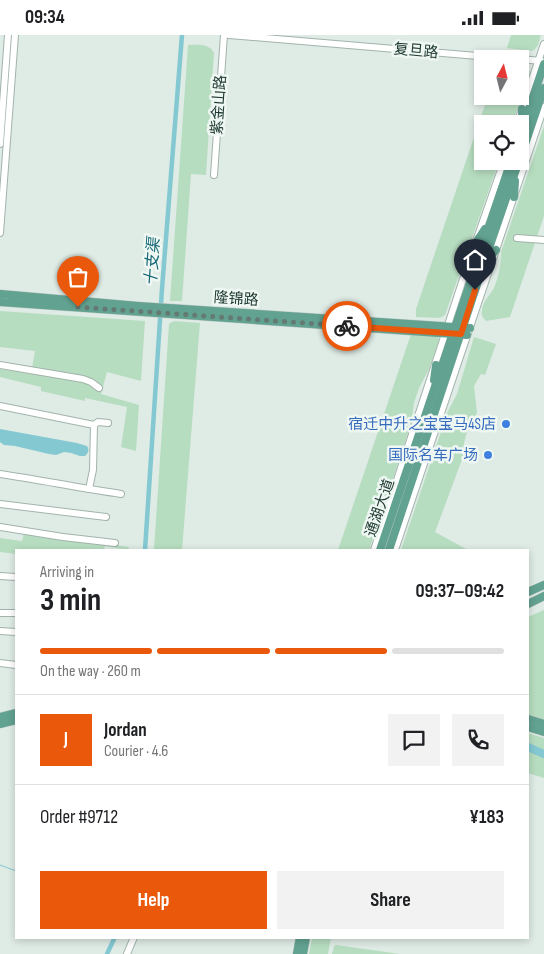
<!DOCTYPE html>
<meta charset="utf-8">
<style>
body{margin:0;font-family:"Sofia Sans Condensed","Noto Sans SC",sans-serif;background:#f2f2f2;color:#202124;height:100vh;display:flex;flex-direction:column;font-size:19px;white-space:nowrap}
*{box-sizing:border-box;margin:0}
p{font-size:16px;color:#757577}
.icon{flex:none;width:28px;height:28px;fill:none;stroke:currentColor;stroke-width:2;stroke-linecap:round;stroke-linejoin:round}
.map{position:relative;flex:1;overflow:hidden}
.side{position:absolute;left:15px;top:514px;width:514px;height:390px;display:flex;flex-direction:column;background:#fff;border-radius:0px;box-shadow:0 2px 8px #0003}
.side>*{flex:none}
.needle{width:32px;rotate:7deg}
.buttons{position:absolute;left:474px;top:15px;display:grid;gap:10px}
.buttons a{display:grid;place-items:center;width:55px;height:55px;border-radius:0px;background:#fff;box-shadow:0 2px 8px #0003;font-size:25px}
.pin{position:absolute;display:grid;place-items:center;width:42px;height:42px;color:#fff;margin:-51px -21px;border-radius:50% 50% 50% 0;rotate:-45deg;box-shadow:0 0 5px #0007}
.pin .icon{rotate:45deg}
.courier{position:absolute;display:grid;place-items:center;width:50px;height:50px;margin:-25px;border:4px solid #ea580c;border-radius:50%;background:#fff;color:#222;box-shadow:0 1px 6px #0007}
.summary em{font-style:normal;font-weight:700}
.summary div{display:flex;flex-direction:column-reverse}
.summary{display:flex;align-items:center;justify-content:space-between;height:85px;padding:0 25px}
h1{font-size:32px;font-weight:700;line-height:38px}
.bar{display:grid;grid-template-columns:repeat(4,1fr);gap:8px 5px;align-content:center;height:60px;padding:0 25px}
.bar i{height:6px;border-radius:4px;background:#e0e0e0}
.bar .active{background:#ea580c}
.bar p{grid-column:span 4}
.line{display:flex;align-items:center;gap:12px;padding:0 25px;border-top:1px solid #e0e0e0}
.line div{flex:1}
.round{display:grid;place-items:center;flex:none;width:52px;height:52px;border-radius:0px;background:#f2f2f2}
.cta{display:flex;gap:10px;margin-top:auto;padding:10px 25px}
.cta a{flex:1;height:58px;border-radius:0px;background:#ea580c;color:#fff;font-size:20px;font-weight:700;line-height:58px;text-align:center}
.cta a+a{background:#f2f2f2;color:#202124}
.status{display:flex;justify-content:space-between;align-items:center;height:35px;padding:0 25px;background:#fff;direction:ltr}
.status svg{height:14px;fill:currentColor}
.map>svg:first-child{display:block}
</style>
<div class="status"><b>09:34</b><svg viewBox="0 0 49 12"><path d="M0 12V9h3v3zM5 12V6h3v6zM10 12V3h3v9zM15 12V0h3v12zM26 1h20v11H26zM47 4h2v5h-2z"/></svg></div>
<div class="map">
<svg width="544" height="919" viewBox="0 0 544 919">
<rect width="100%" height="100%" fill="#dfebe5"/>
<g fill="#b7ddc0">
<path d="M 511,0 L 541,0 C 539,6 538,15 531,16 L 507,13 Z"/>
<path d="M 188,10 C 198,10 209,8 214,18 L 206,140 L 191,139 L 182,266 L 170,266 Z"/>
<polygon points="520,31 524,32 531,37 512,89 482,89 482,126 499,126 445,280 440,283 416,282 416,274 488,61 520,61"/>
<path d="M 544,91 L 544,181 L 510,282 L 486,286 C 482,282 481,280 482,275 C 483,266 490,260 494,253 C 499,241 501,229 501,217 Z"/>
<polygon points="0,276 145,286 141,346 107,337 101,359 139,370 136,416 121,412 127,372 85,363 85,366 41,356 41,352 0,342 0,334 31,339 35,316 0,312"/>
<polygon points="174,286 200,288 182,515 154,515 169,289"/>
<polygon points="411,299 438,302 439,305 429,334 419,353 414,368 411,389 369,515 338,515"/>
<polygon points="474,302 496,309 485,340 481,339 474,351 477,378 468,393 464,408 464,419 435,497 468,515 401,515 448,376 457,359"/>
<polygon points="24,498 129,512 128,515 122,515 122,514 105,511 104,515 96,514 96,515 16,515 16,519 0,517 0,503 22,506"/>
<polygon points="544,575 544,686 528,680 528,582"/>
<polygon points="528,698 544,703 544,743 528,738"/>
<polygon points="312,903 331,903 328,919 309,919"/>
<polygon points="336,910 400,919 332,919 334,911"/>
</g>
<path fill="#84c8d2" d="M 0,394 L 77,408 L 87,411 C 90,416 88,418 85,421 L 80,421 L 71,418 L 64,417 L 56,420 L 49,419 L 15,411 L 4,410 L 0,407 Z"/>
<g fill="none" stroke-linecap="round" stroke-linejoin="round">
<polyline stroke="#84c8d2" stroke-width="1" points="0,830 16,836"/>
<g stroke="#84c8d2" stroke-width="4.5">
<polyline points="145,515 162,254 182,0"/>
<polyline points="107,919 115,902"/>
</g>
<polyline stroke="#84c8d2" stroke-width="8" points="528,712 544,719"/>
<defs>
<g id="minor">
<polyline points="229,0 514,24"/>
<polyline points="520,24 541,26"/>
<polyline points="517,89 544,9"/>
<polyline points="0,109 8,0"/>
<polyline points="214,140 224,0"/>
<polyline points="0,198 15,0"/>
<polyline points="517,203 544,205"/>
<polyline points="0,330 83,344 91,347 99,353"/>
<polyline points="0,371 94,390 98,387 108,388"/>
<path d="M 0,439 C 40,445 80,453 121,459"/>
<polyline points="89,454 93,435 94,390"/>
<polyline points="0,469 106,482"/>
<polyline points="0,492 63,502 115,508"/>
<polyline points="374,515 467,232 504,126"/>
<polyline points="395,515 544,72"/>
<polyline points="0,541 16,542"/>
<polyline points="0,578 16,578"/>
<polyline points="0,596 16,597"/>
<polyline points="0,628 16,630"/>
<polyline points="127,919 134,902"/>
</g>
<g id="major">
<polyline points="522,89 522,74"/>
<polyline points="520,101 544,29"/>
<polyline points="520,124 544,53"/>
<polyline points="514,162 515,146"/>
<polyline points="477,206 485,194"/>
<polyline points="486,226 496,215"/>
<polyline points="0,259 138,271 470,293"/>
<polyline points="0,267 467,300"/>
<polyline points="434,345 436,330"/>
<polyline points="380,515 511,126"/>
<polyline points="389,515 493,201 519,126"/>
<polyline points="528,557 544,550"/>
<polyline points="528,569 544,561"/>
<polyline points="0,682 16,678"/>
<polyline points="528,684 544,689"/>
<polyline points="0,689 16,685"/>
<polyline points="528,692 544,697"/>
<polyline points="297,919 300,902"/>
<polyline points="303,919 306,902"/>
</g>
</defs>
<use href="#minor" stroke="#a2b3ac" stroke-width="8"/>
<use href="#major" stroke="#c1c8c6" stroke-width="9"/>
<use href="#minor" stroke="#fff" stroke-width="6"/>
<use href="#major" stroke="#62a290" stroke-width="8"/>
</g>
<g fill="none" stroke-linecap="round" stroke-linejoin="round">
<polyline stroke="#637971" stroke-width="5" stroke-dasharray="0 9" points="78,272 347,291"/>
<polyline stroke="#ea580c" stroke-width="6" points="347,291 461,299 475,255"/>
</g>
<g fill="#3f7fe0" stroke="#eff7f3" stroke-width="2">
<circle cx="506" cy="389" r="5"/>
<circle cx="488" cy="420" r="5"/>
</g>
<g text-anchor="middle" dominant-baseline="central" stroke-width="5" stroke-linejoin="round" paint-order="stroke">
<g font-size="15" fill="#203b33" stroke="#eff7f3">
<text transform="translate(416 16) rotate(5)">复旦路</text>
<text transform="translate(219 70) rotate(-86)">紫金山路</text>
<text transform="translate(236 264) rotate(4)">隆锦路</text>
<text transform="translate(380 473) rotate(-71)">通湖大道</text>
</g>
<g font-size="15" fill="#366cbe" stroke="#eff7f3" text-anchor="end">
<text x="496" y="389">宿迁中升之宝宝马4S店</text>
<text x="478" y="420">国际名车广场</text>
</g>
<g font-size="16" font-style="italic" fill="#186a78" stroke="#eff7f3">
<text transform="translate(153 227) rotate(-86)">十支渠</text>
</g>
</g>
</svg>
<div class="buttons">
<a><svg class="needle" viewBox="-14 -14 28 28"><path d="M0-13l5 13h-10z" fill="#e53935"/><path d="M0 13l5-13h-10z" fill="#757577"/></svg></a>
<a><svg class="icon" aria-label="locate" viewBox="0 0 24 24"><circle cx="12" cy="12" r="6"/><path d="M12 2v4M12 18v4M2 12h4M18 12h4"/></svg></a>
</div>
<div class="pin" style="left:78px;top:272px;background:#ea580c"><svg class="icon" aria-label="bag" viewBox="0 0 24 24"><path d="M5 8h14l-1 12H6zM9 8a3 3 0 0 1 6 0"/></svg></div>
<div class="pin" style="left:475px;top:255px;background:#1f2937"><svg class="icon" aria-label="home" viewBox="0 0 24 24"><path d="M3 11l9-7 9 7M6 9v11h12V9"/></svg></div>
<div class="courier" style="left:347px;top:291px"><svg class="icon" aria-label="bike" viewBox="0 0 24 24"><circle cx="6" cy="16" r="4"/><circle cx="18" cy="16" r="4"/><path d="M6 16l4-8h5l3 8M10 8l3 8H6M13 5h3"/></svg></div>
<section class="side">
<div class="summary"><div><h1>3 min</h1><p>Arriving in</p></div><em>09:37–09:42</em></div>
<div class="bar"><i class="active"></i><i class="active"></i><i class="active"></i><i></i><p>On the way · 260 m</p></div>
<div class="line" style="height:90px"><b class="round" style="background:#ea580c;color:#fff">J</b><div><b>Jordan</b><p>Courier · 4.6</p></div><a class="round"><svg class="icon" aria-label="chat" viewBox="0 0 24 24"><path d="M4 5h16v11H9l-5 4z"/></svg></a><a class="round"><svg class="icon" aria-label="phone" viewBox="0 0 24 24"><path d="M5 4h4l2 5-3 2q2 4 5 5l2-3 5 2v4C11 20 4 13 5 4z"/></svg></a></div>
<div class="line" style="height:65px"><div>Order #9712</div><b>¥183</b></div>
<div class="cta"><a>Help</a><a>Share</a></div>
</section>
</div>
